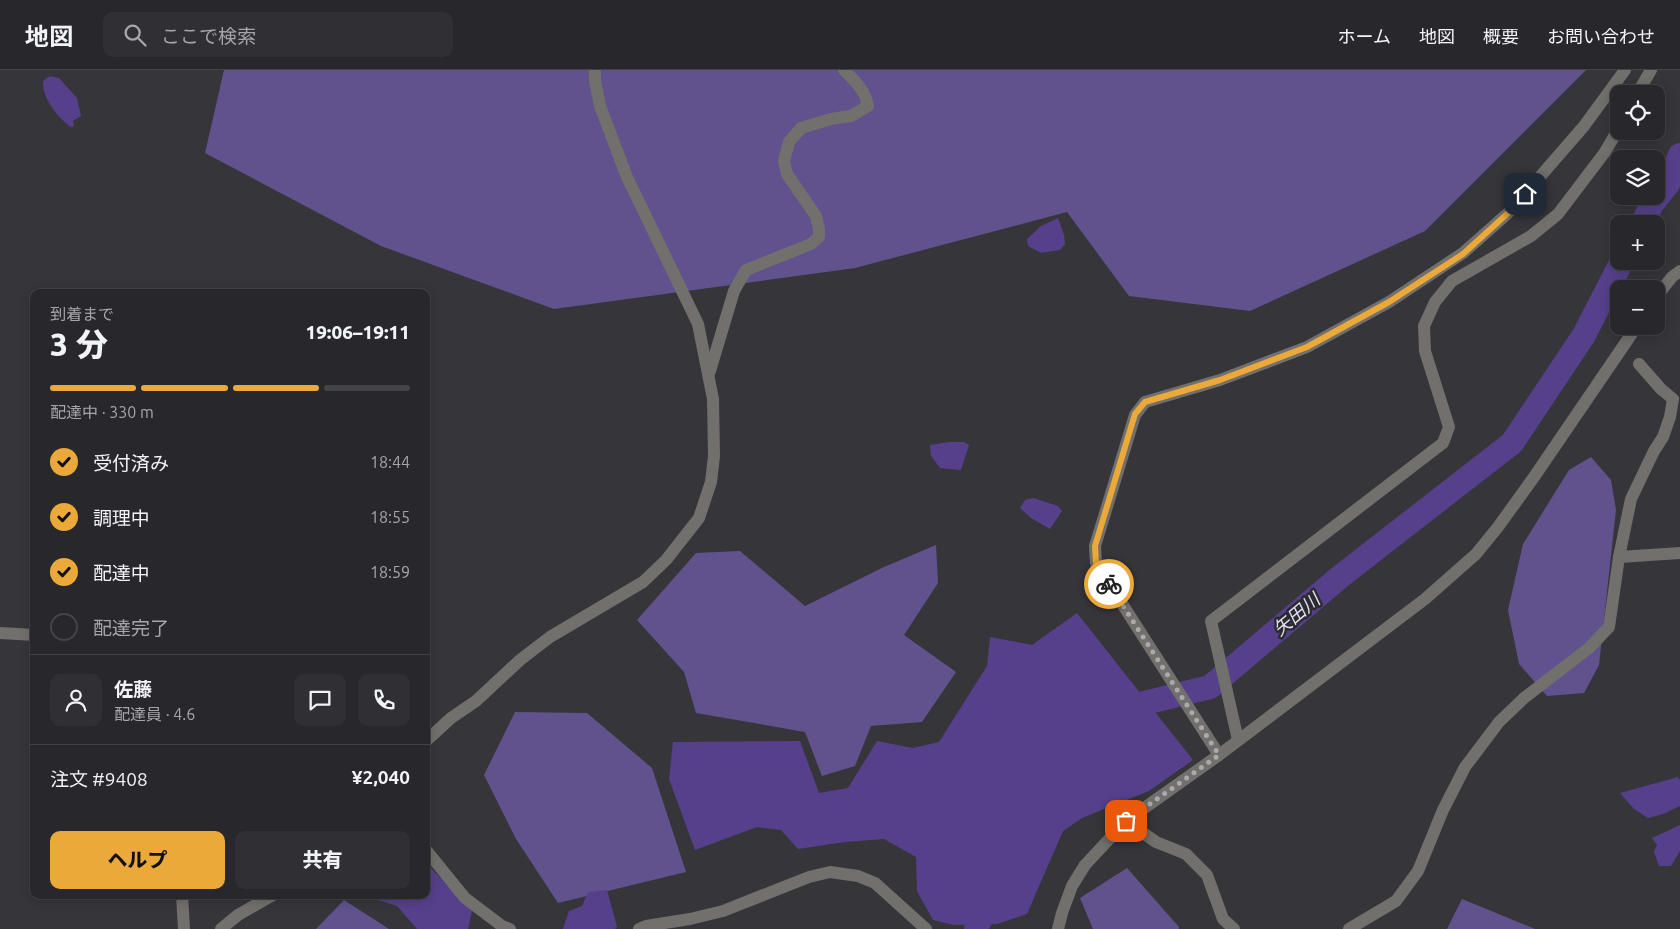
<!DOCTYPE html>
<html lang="ja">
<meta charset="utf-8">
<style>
body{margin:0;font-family:Ubuntu,"Noto Sans JP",sans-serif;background:#303034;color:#f1f3f6;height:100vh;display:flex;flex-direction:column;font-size:19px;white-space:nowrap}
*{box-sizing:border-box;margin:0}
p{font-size:16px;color:#a5a6a9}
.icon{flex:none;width:28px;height:28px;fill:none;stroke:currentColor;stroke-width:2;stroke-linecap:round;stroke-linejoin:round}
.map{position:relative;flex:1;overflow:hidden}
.side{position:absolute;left:30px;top:219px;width:400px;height:610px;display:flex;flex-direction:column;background:#28282c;border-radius:10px;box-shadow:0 2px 12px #0003,0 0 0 1px #444448}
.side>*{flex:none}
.controls{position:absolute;left:1610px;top:15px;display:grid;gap:10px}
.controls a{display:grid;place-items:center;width:55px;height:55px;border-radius:10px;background:#28282c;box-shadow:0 2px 12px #0003,0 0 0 1px #444448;font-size:25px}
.pin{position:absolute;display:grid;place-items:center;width:42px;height:42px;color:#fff;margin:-21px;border-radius:10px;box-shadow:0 2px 8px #0006}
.courier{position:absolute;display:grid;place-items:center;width:50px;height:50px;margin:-25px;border:4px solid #eba939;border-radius:50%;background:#fff;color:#222;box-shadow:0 1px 6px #0007}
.summary em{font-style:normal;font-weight:800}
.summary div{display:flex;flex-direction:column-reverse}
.summary{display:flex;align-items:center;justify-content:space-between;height:85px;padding:0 20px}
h1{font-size:32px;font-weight:800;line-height:38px}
.bar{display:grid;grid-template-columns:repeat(4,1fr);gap:8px 5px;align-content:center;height:60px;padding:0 20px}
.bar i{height:6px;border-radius:4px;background:#444448}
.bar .selected{background:#eba939}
.bar p{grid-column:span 4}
.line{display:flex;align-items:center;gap:12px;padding:0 20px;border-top:1px solid #444448}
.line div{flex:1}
.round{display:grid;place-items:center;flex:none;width:52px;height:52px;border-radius:10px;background:#303034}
ol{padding:0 20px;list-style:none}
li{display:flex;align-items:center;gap:15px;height:55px}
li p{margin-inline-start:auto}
li .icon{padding:5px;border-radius:50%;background:#eba939;color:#111;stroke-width:4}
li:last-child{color:#a5a6a9}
li i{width:28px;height:28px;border:2px solid #444448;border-radius:50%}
.primary-button{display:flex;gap:10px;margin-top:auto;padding:10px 20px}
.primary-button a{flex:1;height:58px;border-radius:10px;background:#eba939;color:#111;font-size:20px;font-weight:800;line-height:58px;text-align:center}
.primary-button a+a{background:#303034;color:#f1f3f6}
header{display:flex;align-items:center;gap:30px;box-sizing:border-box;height:70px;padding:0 25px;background:#28282c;border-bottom:1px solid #444448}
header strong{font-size:24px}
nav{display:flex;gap:28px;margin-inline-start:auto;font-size:18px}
.search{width:350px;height:45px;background:#303034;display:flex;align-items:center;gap:12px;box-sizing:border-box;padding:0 18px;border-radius:10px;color:#a5a6a9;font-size:19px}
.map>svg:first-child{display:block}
</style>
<header>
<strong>地図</strong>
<div class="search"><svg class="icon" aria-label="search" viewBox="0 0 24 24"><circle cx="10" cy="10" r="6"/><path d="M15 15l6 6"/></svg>ここで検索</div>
<nav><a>ホーム</a><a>地図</a><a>概要</a><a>お問い合わせ</a></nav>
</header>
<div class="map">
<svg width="1680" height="859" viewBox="0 0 1680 859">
<rect width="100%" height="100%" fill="#36353a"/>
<g fill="#61528e">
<polygon points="224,0 1586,0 1425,161 1250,241 1129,226 1067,142 855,198 554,239 381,176 205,83"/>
<polygon points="1591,387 1611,410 1616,440 1599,595 1584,623 1547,626 1519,594 1508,540 1523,474 1569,400"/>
<polygon points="936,475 938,513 904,565 956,602 922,652 871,656 855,696 822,706 805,662 696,643 684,602 637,550 696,483 740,481 805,536 884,497"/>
<polygon points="515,642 587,643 652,698 686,802 558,833 516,769 484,705"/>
<polygon points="1127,798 1179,857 1179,859 1093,859 1080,828"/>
<polygon points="1462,829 1535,859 1447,859"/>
<polygon points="344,830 389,859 316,859"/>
</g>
<g fill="#56408c">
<path d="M 50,6 L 59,8 L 77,28 L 81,46 L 73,51 L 74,56 L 71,57 C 58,48 42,28 43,11 Z"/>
<polygon points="1058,148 1064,165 1065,174 1060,180 1041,183 1028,176 1027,169 1041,156"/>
<polygon points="949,372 964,372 969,375 961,400 940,398 931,386 930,375"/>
<polygon points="1033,428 1058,436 1062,441 1050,459 1031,448 1020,438 1025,430"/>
<polygon points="1077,543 1193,690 1149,721 1082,748 1063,761 1027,844 997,854 954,855 933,850 917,821 916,787 884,769 845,772 798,779 781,760 757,757 695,780 669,709 673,672 800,671 819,723 848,718 877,671 913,678 939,672 987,596 990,567 1032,575"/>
<polygon points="1678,707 1680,710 1680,736 1663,744 1648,748 1634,739 1620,723"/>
<polygon points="1680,755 1680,781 1671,796 1659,796 1654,782 1657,775 1652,768"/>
<polygon points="426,793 472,841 468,859 417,859 397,836 378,830 374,825 426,825"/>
<polygon points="607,820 617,857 615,859 563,859 569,841 582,836 588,822"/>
</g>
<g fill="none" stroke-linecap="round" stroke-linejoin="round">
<g stroke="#56408c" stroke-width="24">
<polyline points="1642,154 1652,134 1668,114 1680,85"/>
<polyline points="1116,640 1210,617 1341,506 1512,373 1584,265 1622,191"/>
<polyline points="976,859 992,824"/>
</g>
<g stroke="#71706d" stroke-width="12">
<polyline points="1637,24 1651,0"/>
<polyline points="1656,227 1672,207 1680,201"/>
<path d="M 710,301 L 734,221 L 746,200 L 811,174 L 819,167 L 819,159 L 816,146 L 787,104 L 784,91 L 789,72 L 801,58 L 831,49 L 851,46 L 868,36 C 865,20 855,11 844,0"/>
<polyline points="1619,487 1680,483"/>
<polyline points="0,563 34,565"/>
<polyline points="1238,670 1211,551 1443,373 1449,357 1425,281 1424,256 1435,232 1452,211 1531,166 1558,144 1605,82 1619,58"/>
<polyline points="426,671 451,648 476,631 520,590 550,567 643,512 666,490 699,448 711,412 714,386 713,329 698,254 627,107 600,36 595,11 595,0"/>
<polyline points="1219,685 1096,493 1095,476 1135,345 1145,332 1220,310 1307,277 1389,232 1463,183 1507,144 1525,124 1584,56 1625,0"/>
<polyline points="1126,751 1156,772 1186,784 1207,805 1223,849 1234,859"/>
<polyline points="426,780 465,828 502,856 510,859"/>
<polyline points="182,825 184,859"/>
<polyline points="221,859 238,845 273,825"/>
<polyline points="639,859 646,856 690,849 723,841 809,807 830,802 858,806 875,813 926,859"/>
<polyline points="1058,859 1062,843 1072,816 1085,795 1126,751 1219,685 1425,529 1476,484 1498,457 1534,407 1637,256"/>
<polyline points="1349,859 1396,831 1418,801 1443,740 1465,697 1499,652 1524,628 1589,578 1609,557 1619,487 1631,429 1654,381 1663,367 1670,347 1673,329 1661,319 1639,294"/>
</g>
</g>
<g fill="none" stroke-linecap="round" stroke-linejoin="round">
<polyline stroke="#aaa9ad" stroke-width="5" stroke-dasharray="0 9" points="1109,514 1219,685 1126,751"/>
<polyline stroke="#eba939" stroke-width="6" points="1109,514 1096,493 1095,476 1135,344 1145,332 1220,310 1307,277 1389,232 1463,184 1507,144 1525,124"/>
</g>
<g text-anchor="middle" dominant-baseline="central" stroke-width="5" stroke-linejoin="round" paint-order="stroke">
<g font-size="18" font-style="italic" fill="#e5e1f7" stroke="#2c2b30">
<text transform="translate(1296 544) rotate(-40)">矢田川</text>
</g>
</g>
</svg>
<div class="controls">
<a><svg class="icon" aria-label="locate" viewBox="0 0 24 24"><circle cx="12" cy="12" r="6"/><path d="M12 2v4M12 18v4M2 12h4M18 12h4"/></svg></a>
<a><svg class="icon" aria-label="layers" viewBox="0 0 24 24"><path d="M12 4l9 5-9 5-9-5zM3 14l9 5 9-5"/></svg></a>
<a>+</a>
<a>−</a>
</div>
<div class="pin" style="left:1126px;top:751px;background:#ea580c"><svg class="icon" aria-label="bag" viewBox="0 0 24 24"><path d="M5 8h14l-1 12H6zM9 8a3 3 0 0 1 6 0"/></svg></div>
<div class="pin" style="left:1525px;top:124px;background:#1f2937"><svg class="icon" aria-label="home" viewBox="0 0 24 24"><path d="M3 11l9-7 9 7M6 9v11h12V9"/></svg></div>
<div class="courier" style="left:1109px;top:514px"><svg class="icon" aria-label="bike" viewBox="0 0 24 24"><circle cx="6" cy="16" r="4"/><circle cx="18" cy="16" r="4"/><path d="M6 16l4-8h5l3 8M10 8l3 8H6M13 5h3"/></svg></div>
<section class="side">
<div class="summary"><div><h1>3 分</h1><p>到着まで</p></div><em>19:06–19:11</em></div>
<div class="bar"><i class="selected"></i><i class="selected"></i><i class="selected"></i><i></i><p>配達中 · 330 m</p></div>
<ol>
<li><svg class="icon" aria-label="check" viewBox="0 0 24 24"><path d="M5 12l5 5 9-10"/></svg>受付済み<p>18:44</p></li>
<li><svg class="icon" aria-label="check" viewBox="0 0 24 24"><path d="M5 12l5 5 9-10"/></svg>調理中<p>18:55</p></li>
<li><svg class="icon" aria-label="check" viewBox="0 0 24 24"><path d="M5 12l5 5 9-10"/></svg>配達中<p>18:59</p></li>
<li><i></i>配達完了</li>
</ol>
<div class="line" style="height:90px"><a class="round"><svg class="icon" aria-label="person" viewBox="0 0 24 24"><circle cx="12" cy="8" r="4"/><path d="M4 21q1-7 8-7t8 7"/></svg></a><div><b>佐藤</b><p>配達員 · 4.6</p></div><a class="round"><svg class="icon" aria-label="chat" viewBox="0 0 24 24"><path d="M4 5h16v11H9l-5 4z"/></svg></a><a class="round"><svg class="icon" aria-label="phone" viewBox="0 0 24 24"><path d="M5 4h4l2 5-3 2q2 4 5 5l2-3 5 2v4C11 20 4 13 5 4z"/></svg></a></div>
<div class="line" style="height:65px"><div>注文 #9408</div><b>¥2,040</b></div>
<div class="primary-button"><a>ヘルプ</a><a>共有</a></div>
</section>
</div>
